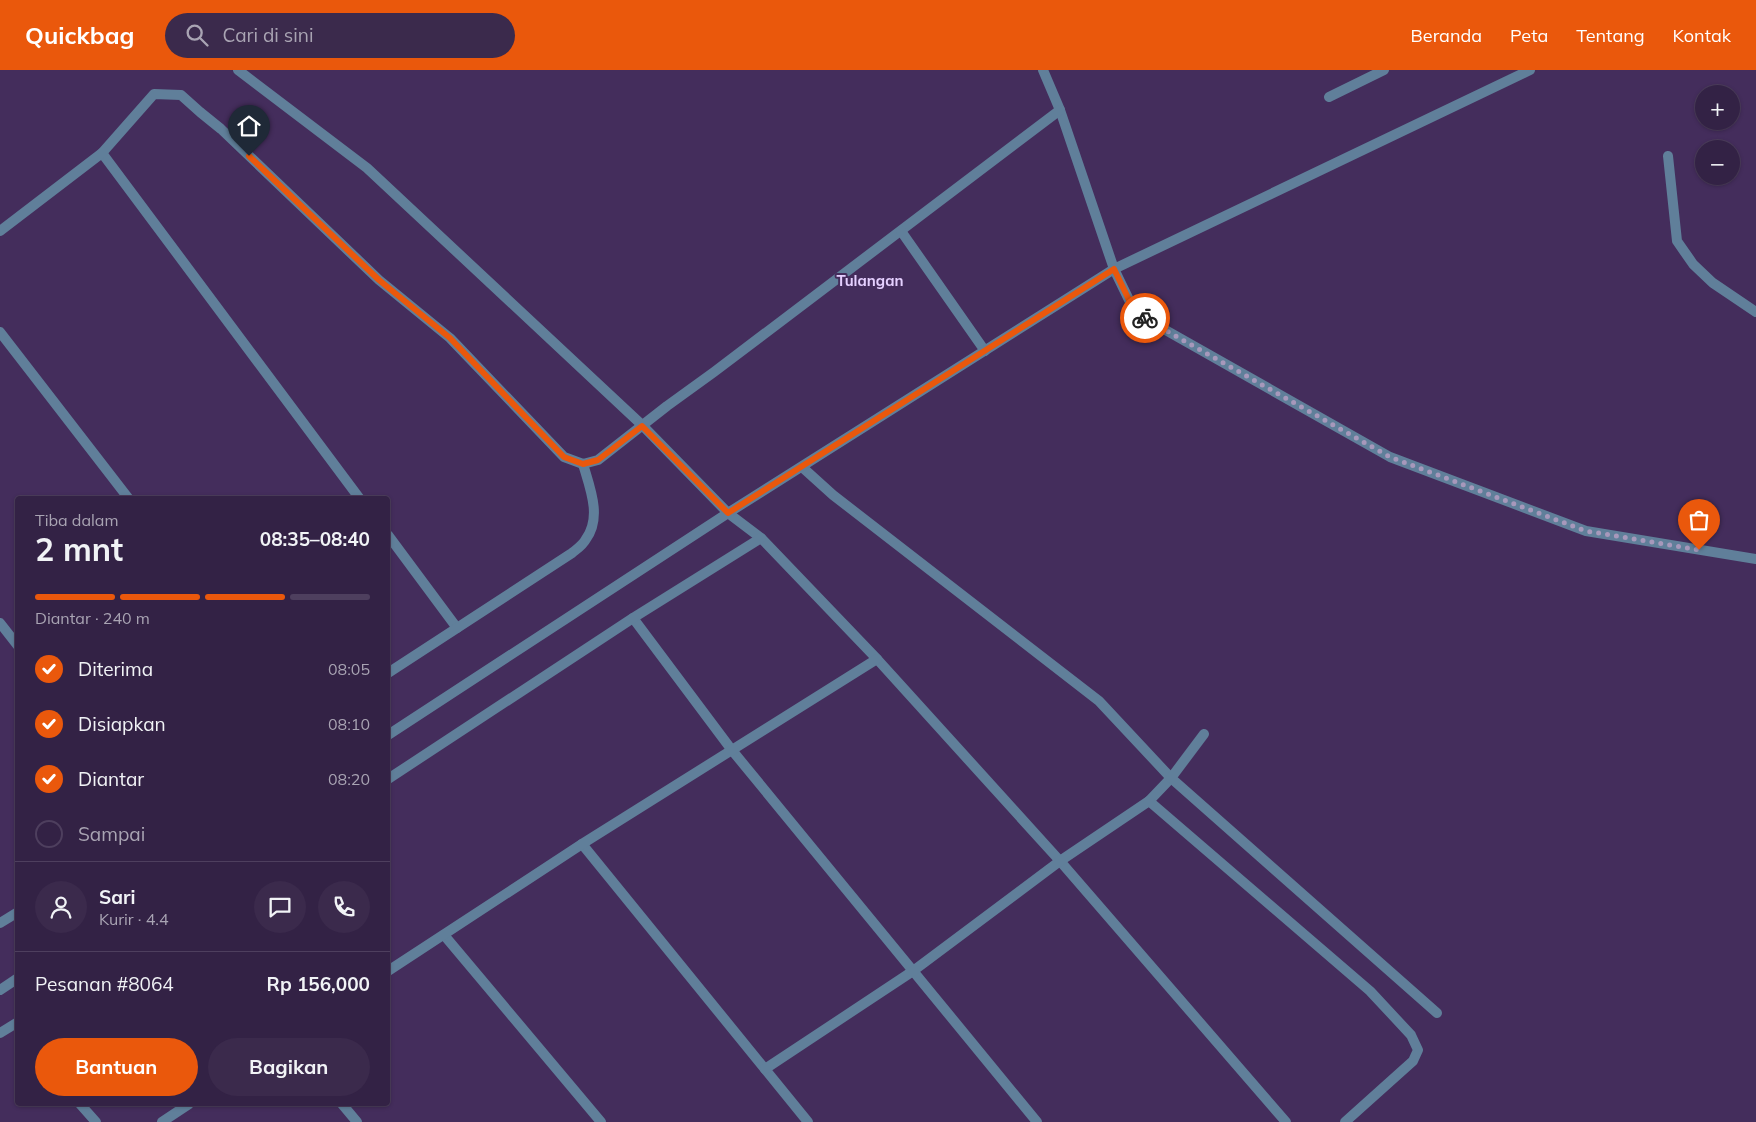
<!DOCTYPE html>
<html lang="id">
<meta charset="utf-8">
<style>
body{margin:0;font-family:Mulish,sans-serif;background:#3b2a4c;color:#f1f3f6;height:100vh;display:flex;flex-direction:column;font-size:19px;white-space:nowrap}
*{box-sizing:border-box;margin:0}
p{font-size:16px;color:#a9a4b3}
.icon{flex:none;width:28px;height:28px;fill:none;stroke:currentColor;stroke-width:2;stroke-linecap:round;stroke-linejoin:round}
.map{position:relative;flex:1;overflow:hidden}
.side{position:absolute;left:15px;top:426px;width:375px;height:610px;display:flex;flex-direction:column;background:#332245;border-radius:5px;box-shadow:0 1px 4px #0004,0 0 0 1px #4e3f5e}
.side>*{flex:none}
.fabs{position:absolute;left:1695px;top:15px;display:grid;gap:10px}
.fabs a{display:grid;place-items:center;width:45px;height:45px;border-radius:50%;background:#332245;box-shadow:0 1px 4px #0004,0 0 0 1px #4e3f5e;font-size:25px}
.pin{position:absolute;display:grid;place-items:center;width:42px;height:42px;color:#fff;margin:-51px -21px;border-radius:50% 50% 50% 0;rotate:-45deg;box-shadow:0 0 5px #0007}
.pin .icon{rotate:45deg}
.courier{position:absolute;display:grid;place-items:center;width:50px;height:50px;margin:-25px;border:4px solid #ea580c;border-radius:50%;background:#fff;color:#222;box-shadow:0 1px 6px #0007}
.headline em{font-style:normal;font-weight:700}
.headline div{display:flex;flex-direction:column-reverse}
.headline{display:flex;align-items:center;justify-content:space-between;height:85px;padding:0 20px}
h1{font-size:32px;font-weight:700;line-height:38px}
.bar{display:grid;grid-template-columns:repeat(4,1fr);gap:8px 5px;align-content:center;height:60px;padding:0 20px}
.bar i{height:6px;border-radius:4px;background:#4e3f5e}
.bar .on{background:#ea580c}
.bar p{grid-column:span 4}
.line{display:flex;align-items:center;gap:12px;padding:0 20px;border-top:1px solid #4e3f5e}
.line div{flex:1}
.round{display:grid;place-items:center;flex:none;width:52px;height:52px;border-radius:26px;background:#3b2a4c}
ol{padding:0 20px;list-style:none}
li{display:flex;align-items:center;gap:15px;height:55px}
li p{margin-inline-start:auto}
li .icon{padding:5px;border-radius:50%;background:#ea580c;color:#fff;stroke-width:4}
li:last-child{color:#a9a4b3}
li i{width:28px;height:28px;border:2px solid #4e3f5e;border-radius:50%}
.primary-button{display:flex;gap:10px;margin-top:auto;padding:10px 20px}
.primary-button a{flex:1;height:58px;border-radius:30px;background:#ea580c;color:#fff;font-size:20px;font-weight:700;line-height:58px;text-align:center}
.primary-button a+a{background:#3b2a4c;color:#f1f3f6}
header{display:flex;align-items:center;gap:30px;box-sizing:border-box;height:70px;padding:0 25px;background:#ea580c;color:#fff}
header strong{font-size:24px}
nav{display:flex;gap:28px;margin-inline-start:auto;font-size:18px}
.search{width:350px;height:45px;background:#3b2a4c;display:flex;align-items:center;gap:12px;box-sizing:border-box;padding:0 18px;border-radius:28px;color:#a9a4b3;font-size:19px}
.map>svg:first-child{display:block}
</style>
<header>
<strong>Quickbag</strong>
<div class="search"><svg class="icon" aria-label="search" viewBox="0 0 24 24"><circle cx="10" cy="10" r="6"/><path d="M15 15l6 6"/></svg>Cari di sini</div>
<nav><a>Beranda</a><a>Peta</a><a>Tentang</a><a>Kontak</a></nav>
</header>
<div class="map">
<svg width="1756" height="1052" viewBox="0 0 1756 1052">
<rect width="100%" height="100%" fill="#442d5c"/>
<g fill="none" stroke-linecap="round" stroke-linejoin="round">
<g stroke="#607f9a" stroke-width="10">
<polyline points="238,0 367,98 642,355 728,443 761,468 877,589 1060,791 1286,1052"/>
<polyline points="1043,0 1060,40 1114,199 1131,234 1146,249 1390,387 1586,461 1756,489"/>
<polyline points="1329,27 1384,0"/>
<polyline points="102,83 360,429"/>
<polyline points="1668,86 1677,171 1693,194 1713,213 1756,242"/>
<polyline points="0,161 102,83 154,24 181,25 200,42 221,59 379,210 450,268 564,387 583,394 598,390 667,336 714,302 1060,40"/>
<polyline points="901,161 985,281"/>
<polyline points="0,262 129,429"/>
<polyline points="802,397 833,425 1099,631 1171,708 1149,731"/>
<polyline points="388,465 457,558"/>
<polyline points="633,548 731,679 1037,1052"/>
<polyline points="0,553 18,576"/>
<path d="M 388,603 L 572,483 C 577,479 583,475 586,469 C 602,447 590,418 583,394"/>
<polyline points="1204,664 1171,708 1437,943"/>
<polyline points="388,665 728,443 1114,199 1530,0"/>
<polyline points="388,709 633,548 761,468"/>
<polyline points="582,774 808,1052"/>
<polyline points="0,853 18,842"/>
<polyline points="444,865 601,1052"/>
<polyline points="388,901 582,774 877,589"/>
<polyline points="0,920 18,908"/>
<polyline points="0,963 18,952"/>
<polyline points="765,999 913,901 1060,791 1149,731 1370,921 1411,965 1418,980 1413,991 1345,1052"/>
<polyline points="80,1034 96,1052"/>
<polyline points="342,1034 357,1052"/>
<polyline points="162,1052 189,1034"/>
</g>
</g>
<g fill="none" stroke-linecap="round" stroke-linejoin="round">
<polyline stroke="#a798bb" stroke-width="5" stroke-dasharray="0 9" points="1145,248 1165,260 1390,387 1586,461 1699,480"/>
<polyline stroke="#ea580c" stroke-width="6" points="249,86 379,210 450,268 564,387 583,394 598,390 642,356 728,443 1114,199 1131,234 1145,248"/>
</g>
<g text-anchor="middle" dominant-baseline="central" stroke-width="4" stroke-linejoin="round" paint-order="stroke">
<g font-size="15" font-weight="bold" fill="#e5d0ff" stroke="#442d5c">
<text x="870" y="210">Tulangan</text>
</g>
</g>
</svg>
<div class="fabs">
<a>+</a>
<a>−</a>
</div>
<div class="pin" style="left:1699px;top:480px;background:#ea580c"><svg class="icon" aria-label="bag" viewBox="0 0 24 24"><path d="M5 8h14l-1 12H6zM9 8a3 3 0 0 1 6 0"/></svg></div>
<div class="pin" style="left:249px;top:86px;background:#1f2937"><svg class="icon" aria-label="home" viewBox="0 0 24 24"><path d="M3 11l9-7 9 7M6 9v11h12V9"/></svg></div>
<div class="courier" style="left:1145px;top:248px"><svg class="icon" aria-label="bike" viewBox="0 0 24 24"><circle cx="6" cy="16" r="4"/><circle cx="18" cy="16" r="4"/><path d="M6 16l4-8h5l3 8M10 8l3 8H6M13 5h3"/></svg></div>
<section class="side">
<div class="headline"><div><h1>2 mnt</h1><p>Tiba dalam</p></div><em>08:35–08:40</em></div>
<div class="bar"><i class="on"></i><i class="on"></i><i class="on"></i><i></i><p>Diantar · 240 m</p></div>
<ol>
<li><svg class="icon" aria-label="check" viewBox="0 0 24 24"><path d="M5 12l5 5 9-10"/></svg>Diterima<p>08:05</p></li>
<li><svg class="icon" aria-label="check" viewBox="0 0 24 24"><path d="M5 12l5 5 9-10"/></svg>Disiapkan<p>08:10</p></li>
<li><svg class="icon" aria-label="check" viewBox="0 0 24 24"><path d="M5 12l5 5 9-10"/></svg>Diantar<p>08:20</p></li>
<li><i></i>Sampai</li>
</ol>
<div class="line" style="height:90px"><a class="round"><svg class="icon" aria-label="person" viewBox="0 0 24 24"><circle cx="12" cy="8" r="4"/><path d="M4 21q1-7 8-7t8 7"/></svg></a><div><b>Sari</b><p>Kurir · 4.4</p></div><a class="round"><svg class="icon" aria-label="chat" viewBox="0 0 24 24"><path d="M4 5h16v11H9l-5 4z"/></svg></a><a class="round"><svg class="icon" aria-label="phone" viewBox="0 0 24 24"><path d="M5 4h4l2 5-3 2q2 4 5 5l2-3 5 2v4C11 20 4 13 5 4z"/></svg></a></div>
<div class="line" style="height:65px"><div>Pesanan #8064</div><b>Rp 156,000</b></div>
<div class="primary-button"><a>Bantuan</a><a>Bagikan</a></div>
</section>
</div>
